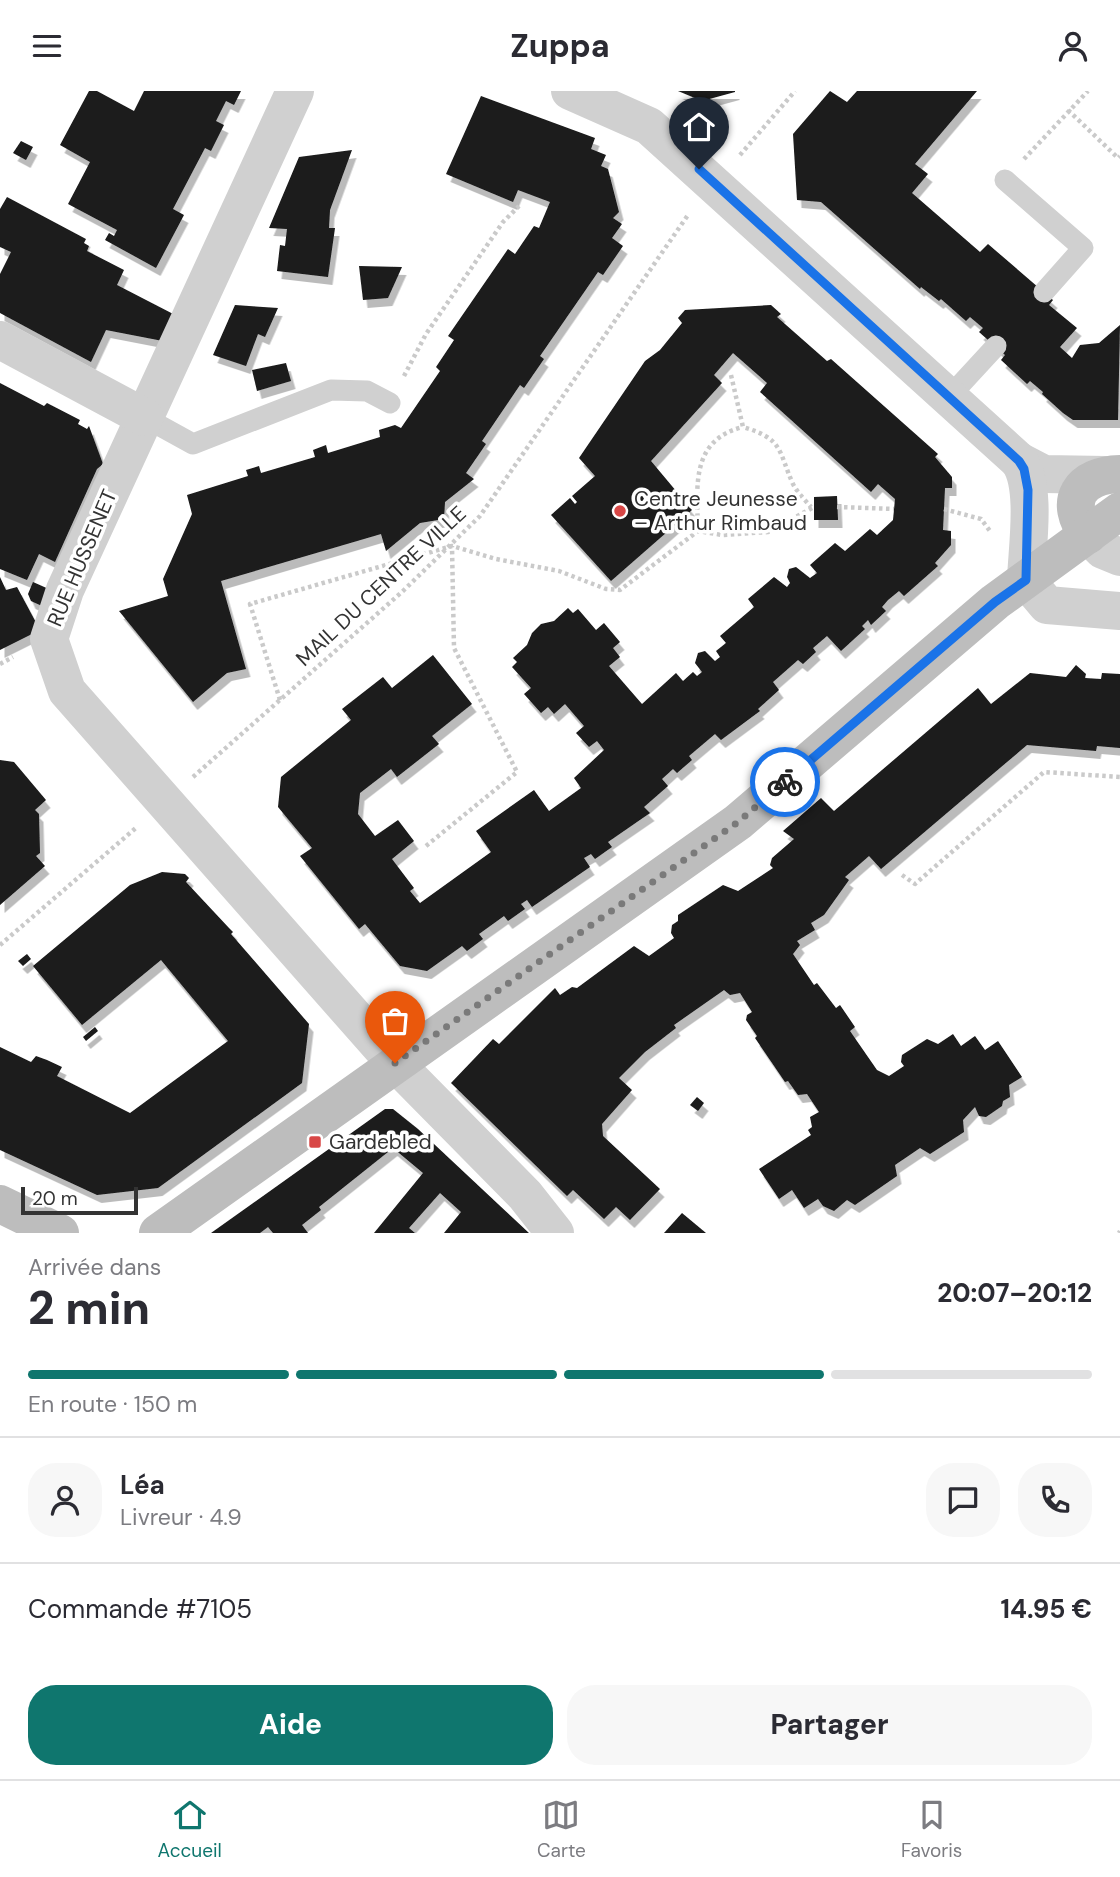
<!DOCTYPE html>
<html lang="fr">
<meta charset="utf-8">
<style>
body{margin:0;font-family:"DM Sans",sans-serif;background:#f7f7f7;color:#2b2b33;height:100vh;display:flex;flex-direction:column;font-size:26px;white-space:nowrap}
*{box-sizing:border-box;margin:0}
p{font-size:23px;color:#7c7c81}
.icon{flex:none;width:38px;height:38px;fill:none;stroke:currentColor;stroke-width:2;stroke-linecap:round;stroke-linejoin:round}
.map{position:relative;height:1142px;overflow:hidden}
.drawer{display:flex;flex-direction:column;background:#fff;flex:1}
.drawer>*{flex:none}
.scale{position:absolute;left:21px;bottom:18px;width:117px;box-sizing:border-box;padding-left:7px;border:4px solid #333;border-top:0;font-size:19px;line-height:24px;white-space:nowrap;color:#333;-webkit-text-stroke:5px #fff;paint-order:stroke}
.pin{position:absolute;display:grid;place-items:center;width:60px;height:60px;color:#fff;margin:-72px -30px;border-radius:50% 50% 50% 0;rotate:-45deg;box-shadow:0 0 7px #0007}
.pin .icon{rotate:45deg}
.courier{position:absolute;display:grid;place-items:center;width:70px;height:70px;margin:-35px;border:5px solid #1a73e8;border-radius:50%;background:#fff;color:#222;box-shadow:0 2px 9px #0007}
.head em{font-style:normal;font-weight:800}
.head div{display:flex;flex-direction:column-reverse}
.head{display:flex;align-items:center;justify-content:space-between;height:119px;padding:0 28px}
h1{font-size:46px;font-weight:800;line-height:52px}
.bar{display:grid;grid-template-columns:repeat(4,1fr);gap:10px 7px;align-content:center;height:84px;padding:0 28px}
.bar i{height:9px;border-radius:5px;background:#e1e1e2}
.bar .selected{background:#0f766e}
.bar p{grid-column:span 4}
.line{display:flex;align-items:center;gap:18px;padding:0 28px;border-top:2px solid #e1e1e2}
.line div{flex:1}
.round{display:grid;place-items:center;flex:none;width:74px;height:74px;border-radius:28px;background:#f7f7f7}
.action{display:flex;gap:14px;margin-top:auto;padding:14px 28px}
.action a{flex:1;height:80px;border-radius:28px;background:#0f766e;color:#fff;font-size:28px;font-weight:800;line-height:80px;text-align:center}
.action a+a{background:#f7f7f7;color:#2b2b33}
header{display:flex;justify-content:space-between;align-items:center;height:91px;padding:0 28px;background:#fff;font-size:32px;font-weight:800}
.tabs{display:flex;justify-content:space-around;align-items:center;height:98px;border-top:2px solid #e1e1e2;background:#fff;font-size:19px;color:#7c7c81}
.tabs a{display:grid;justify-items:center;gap:4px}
.tabs .selected{color:#0f766e}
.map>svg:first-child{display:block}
</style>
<header><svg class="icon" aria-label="menu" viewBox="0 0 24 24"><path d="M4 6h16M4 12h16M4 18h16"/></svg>Zuppa<svg class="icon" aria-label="person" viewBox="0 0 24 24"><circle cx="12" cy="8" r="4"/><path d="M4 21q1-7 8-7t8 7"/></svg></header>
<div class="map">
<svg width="1120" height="1142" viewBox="0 0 1120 1142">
<defs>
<filter id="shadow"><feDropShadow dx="4.5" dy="8" stdDeviation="0" flood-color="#0004"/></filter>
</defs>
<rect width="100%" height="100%" fill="#fff"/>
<g fill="#1a1a1a" filter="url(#shadow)">
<polygon points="89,0 97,0 134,20 144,0 241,0 234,14 226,10 216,30 224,34 211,60 205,57 173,118 184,124 156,177 105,149 109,142 114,145 117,139 68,113 90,71 60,54"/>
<polygon points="678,0 735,0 735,1 702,10"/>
<polygon points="830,0 847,11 857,0 977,0 915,73 928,83 912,102 980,161 988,153 1053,209 1049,214 1077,237 1060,256 1072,267 1080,254 1099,252 1120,234 1118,329 1073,329 1063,322 1042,303 1043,301 1030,290 1027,293 1001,269 1005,264 979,241 983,237 970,226 966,230 941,208 939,210 921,196 920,198 821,111 797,109 793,43"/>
<polygon points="481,5 595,47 591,58 606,64 601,75 608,78 619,121 613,127 622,133 612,147 623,155 603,184 598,181 540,265 544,268 524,297 520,294 482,350 486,353 466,382 474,388 445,411 444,428 420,432 386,460 381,443 221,490 246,578 227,582 193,611 119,520 168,505 163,488 192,423 187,404 248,385 246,379 259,375 261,382 315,366 313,359 326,354 328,362 380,346 379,339 395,334 401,337 440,280 436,276 454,249 448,245 508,158 515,163 534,135 539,137 550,111 518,99 513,111 446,83"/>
<polygon points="21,50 33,56 26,69 13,62"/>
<polygon points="352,59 330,119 329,137 335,137 328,186 277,180 280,154 285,155 287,138 269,137 299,66"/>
<polygon points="7,106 86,148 84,152 89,155 87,160 124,179 117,194 179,226 168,251 106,239 91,271 0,222 0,183 11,161 0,156 0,118"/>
<polygon points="359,175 402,176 388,207 363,209"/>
<polygon points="235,214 278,217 265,246 258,243 246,275 213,264"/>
<polygon points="771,214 781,223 777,226 827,270 831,268 938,363 935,366 952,386 952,397 945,397 943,439 951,440 951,454 935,472 938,475 904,505 899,500 888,509 882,516 886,520 871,534 868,529 862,535 865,538 841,560 827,545 813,557 816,561 803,573 798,569 773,591 779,599 758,618 760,620 721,649 715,643 689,665 692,669 677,682 673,678 662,688 668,695 644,716 650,722 608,751 612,756 595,768 591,763 584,767 590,776 532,816 527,809 521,813 525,818 508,830 504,825 479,843 483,848 467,860 462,855 427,880 400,875 365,833 359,838 300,765 312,757 278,716 281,686 351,629 342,618 383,586 392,597 433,564 472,613 432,645 439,653 397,686 391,678 360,702 358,723 375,745 398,729 414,750 392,768 414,797 410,800 420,812 491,761 476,740 534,699 549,720 581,697 574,687 604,659 597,650 589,656 576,642 584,635 565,613 554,623 548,616 541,622 524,603 531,597 512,576 517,571 513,567 527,554 532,542 541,533 554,530 568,517 573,522 578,518 596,539 604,532 620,551 613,557 620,566 609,575 642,613 676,582 683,590 693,581 697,585 702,581 695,572 698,562 705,560 715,570 720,566 716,560 726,552 720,545 754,516 748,508 774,486 787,496 790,492 787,486 789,478 796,476 810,487 817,482 810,474 835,452 845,460 870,438 877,444 893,429 895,408 878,393 871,401 760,301 767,292 733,262 714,284 722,292 651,370 692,419 667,441 611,490 551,424 570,407 575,413 577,411 572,405 595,385 579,367 645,270 660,259 682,232 678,227 685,219"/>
<polygon points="286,272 291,290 257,300 252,279"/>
<polygon points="0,292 44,315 47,312 80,329 78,333 87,338 89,335 103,373 97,378 55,471 39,463 27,489 0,478"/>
<polygon points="837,405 838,429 814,429 814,406"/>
<polygon points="0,486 6,499 17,496 40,539 0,559"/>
<polygon points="33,491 60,503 53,520 31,510 28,503"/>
<polygon points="1076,574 1086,583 1085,587 1101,588 1102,582 1120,583 1120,657 1097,655 1096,660 1027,654 881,778 869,765 845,786 849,789 824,824 811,832 815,839 797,850 800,854 793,863 814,894 817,892 836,917 840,914 855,936 850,940 877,979 889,985 904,975 901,971 902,964 927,948 938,953 953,943 961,955 975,945 985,959 998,950 1022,986 1009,994 1010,1006 1003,1010 1002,1015 986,1026 979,1025 975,1016 963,1029 964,1041 930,1063 920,1057 895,1074 897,1085 855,1114 847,1109 834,1120 823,1115 818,1108 804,1117 792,1099 779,1108 759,1078 811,1044 808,1039 812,1036 810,1026 819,1021 807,1003 798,1004 788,990 785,991 755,947 757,945 746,929 747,924 752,921 740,902 730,904 724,899 674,934 676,937 645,961 619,987 632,999 602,1033 603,1045 660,1098 630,1129 616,1116 604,1128 573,1099 567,1105 451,992 493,948 499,953 555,897 560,904 572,896 577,897 634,855 649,865 674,847 671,842 672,834 678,830 678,824 723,794 738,800 773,777 770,774 772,767 794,748 783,740 821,707 834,720 978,597 991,613 1030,582 1066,586"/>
<polygon points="0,669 14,671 46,709 35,719 39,723 40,762 36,765 45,775 0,814"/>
<polygon points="162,781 185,783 189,787 186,791 229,837 233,841 231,843 309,933 302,992 158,1097 97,1104 0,1059 0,956 31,971 36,965 47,969 62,976 57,985 130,1022 228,950 161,869 82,934 33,875 130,794"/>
<polygon points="27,863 31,868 23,875 18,870"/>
<polygon points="95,936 98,940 86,950 83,946"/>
<polygon points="697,1006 704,1012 698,1020 690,1014"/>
<polygon points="385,1018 393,1018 418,1038 529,1142 444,1142 461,1121 440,1102 409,1137 415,1142 374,1142 423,1082 393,1057 319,1116 321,1119 302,1134 308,1142 273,1142 268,1136 260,1142 211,1142"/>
<polygon points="682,1122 706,1142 664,1142"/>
</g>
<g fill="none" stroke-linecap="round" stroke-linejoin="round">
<g stroke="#cacaca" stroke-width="4.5" stroke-dasharray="3.5 3.5" stroke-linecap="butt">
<polyline points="1068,19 1118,67 1120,65"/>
<polyline points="740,64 795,0"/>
<polyline points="1024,68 1088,0"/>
<path d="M 731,284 L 743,336 C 784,348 778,360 793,393 C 797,401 805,409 811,416"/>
<polyline points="404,285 426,243 503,131 519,115"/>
<polyline points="837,416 894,418"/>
<polyline points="944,418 981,428 990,440"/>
<path d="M 698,440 C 697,396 690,349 743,336"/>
<polyline points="0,573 13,566"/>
<polyline points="280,609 250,513 452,455 496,468 559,480 606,498 620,499 698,440 722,444 768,441 814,416"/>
<polyline points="193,686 403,500 480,425 688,124"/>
<polyline points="426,755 517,681 454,557 452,455"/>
<polyline points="902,784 915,793 1044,681 1120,686"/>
<polyline points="0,854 137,736"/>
<polyline points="1119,1142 1120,1140"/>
</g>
<g stroke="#d0d0d0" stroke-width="21">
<polyline points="1005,89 1083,157 1044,201"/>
<polyline points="949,306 996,255"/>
<polyline points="144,326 193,353 331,299 367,300 390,312"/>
</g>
<g stroke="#d0d0d0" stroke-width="38">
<polyline points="295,0 65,499 49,548 67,600 395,972 525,1104 555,1142"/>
<polyline points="570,0 649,35 1019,370 1044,383 1106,384"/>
<polyline points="0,249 144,326"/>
<path d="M 1019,370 C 1037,396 1027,457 1026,489 L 1047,514 L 1120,520"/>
<polyline points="1088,444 1103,459 1120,466"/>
</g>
<g stroke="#bdbdbd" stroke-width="38">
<path d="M 1088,444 C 1062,410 1080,384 1120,383"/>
<polyline points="0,1113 60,1142"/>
<polyline points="158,1142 738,731 995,511 1120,420"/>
</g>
</g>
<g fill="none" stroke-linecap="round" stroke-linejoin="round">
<polyline stroke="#7a7a7a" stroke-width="7" stroke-dasharray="0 12.6" points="395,972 738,731 785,691"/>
<polyline stroke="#1a73e8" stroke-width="9" points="699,78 1019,370 1024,378 1028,399 1026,489 995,511 785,691"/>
</g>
<g fill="#d84746" stroke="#fff" stroke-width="2.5">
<circle cx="620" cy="420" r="7"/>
<rect x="308" y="1044" width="14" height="14" rx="3.5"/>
</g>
<g text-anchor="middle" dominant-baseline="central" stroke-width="7" stroke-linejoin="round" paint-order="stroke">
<g font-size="21" fill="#333" stroke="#fff" text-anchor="start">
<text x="634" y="408">Centre Jeunesse<tspan x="634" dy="24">– Arthur Rimbaud</tspan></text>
<text x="329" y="1051">Gardebled</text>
</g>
<g font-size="21" fill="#333" stroke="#fff">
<text transform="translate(82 467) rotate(-67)">RUE HUSSENET</text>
<text transform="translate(381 495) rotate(-43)">MAIL DU CENTRE VILLE</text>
</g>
</g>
</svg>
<div class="scale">20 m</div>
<div class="pin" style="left:395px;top:972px;background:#ea580c"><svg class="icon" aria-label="bag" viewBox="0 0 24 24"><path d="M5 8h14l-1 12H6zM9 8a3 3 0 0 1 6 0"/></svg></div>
<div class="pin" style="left:699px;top:78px;background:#1f2937"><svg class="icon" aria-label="home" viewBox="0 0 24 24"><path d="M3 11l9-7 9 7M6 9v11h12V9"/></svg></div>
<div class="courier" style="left:785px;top:691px"><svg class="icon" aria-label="bike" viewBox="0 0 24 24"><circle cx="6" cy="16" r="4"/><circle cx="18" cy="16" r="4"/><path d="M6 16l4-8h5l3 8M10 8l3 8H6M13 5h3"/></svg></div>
</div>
<section class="drawer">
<div class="head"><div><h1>2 min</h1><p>Arrivée dans</p></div><em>20:07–20:12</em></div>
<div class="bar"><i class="selected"></i><i class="selected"></i><i class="selected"></i><i></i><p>En route · 150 m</p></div>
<div class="line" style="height:126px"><a class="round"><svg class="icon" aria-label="person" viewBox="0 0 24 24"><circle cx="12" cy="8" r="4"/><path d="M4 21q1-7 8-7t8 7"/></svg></a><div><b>Léa</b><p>Livreur · 4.9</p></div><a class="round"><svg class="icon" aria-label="chat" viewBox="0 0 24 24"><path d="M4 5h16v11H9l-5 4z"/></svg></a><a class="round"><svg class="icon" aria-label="phone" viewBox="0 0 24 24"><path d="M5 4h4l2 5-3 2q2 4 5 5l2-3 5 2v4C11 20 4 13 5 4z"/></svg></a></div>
<div class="line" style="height:91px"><div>Commande #7105</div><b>14.95 €</b></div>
<div class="action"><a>Aide</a><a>Partager</a></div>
</section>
<nav class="tabs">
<a class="selected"><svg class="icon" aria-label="home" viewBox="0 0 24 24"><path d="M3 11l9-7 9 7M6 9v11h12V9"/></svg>Accueil</a>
<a><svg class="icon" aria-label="map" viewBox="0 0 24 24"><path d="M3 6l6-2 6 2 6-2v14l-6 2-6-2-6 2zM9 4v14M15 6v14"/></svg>Carte</a>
<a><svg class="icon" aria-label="saved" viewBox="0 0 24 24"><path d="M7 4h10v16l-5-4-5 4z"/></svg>Favoris</a>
</nav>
